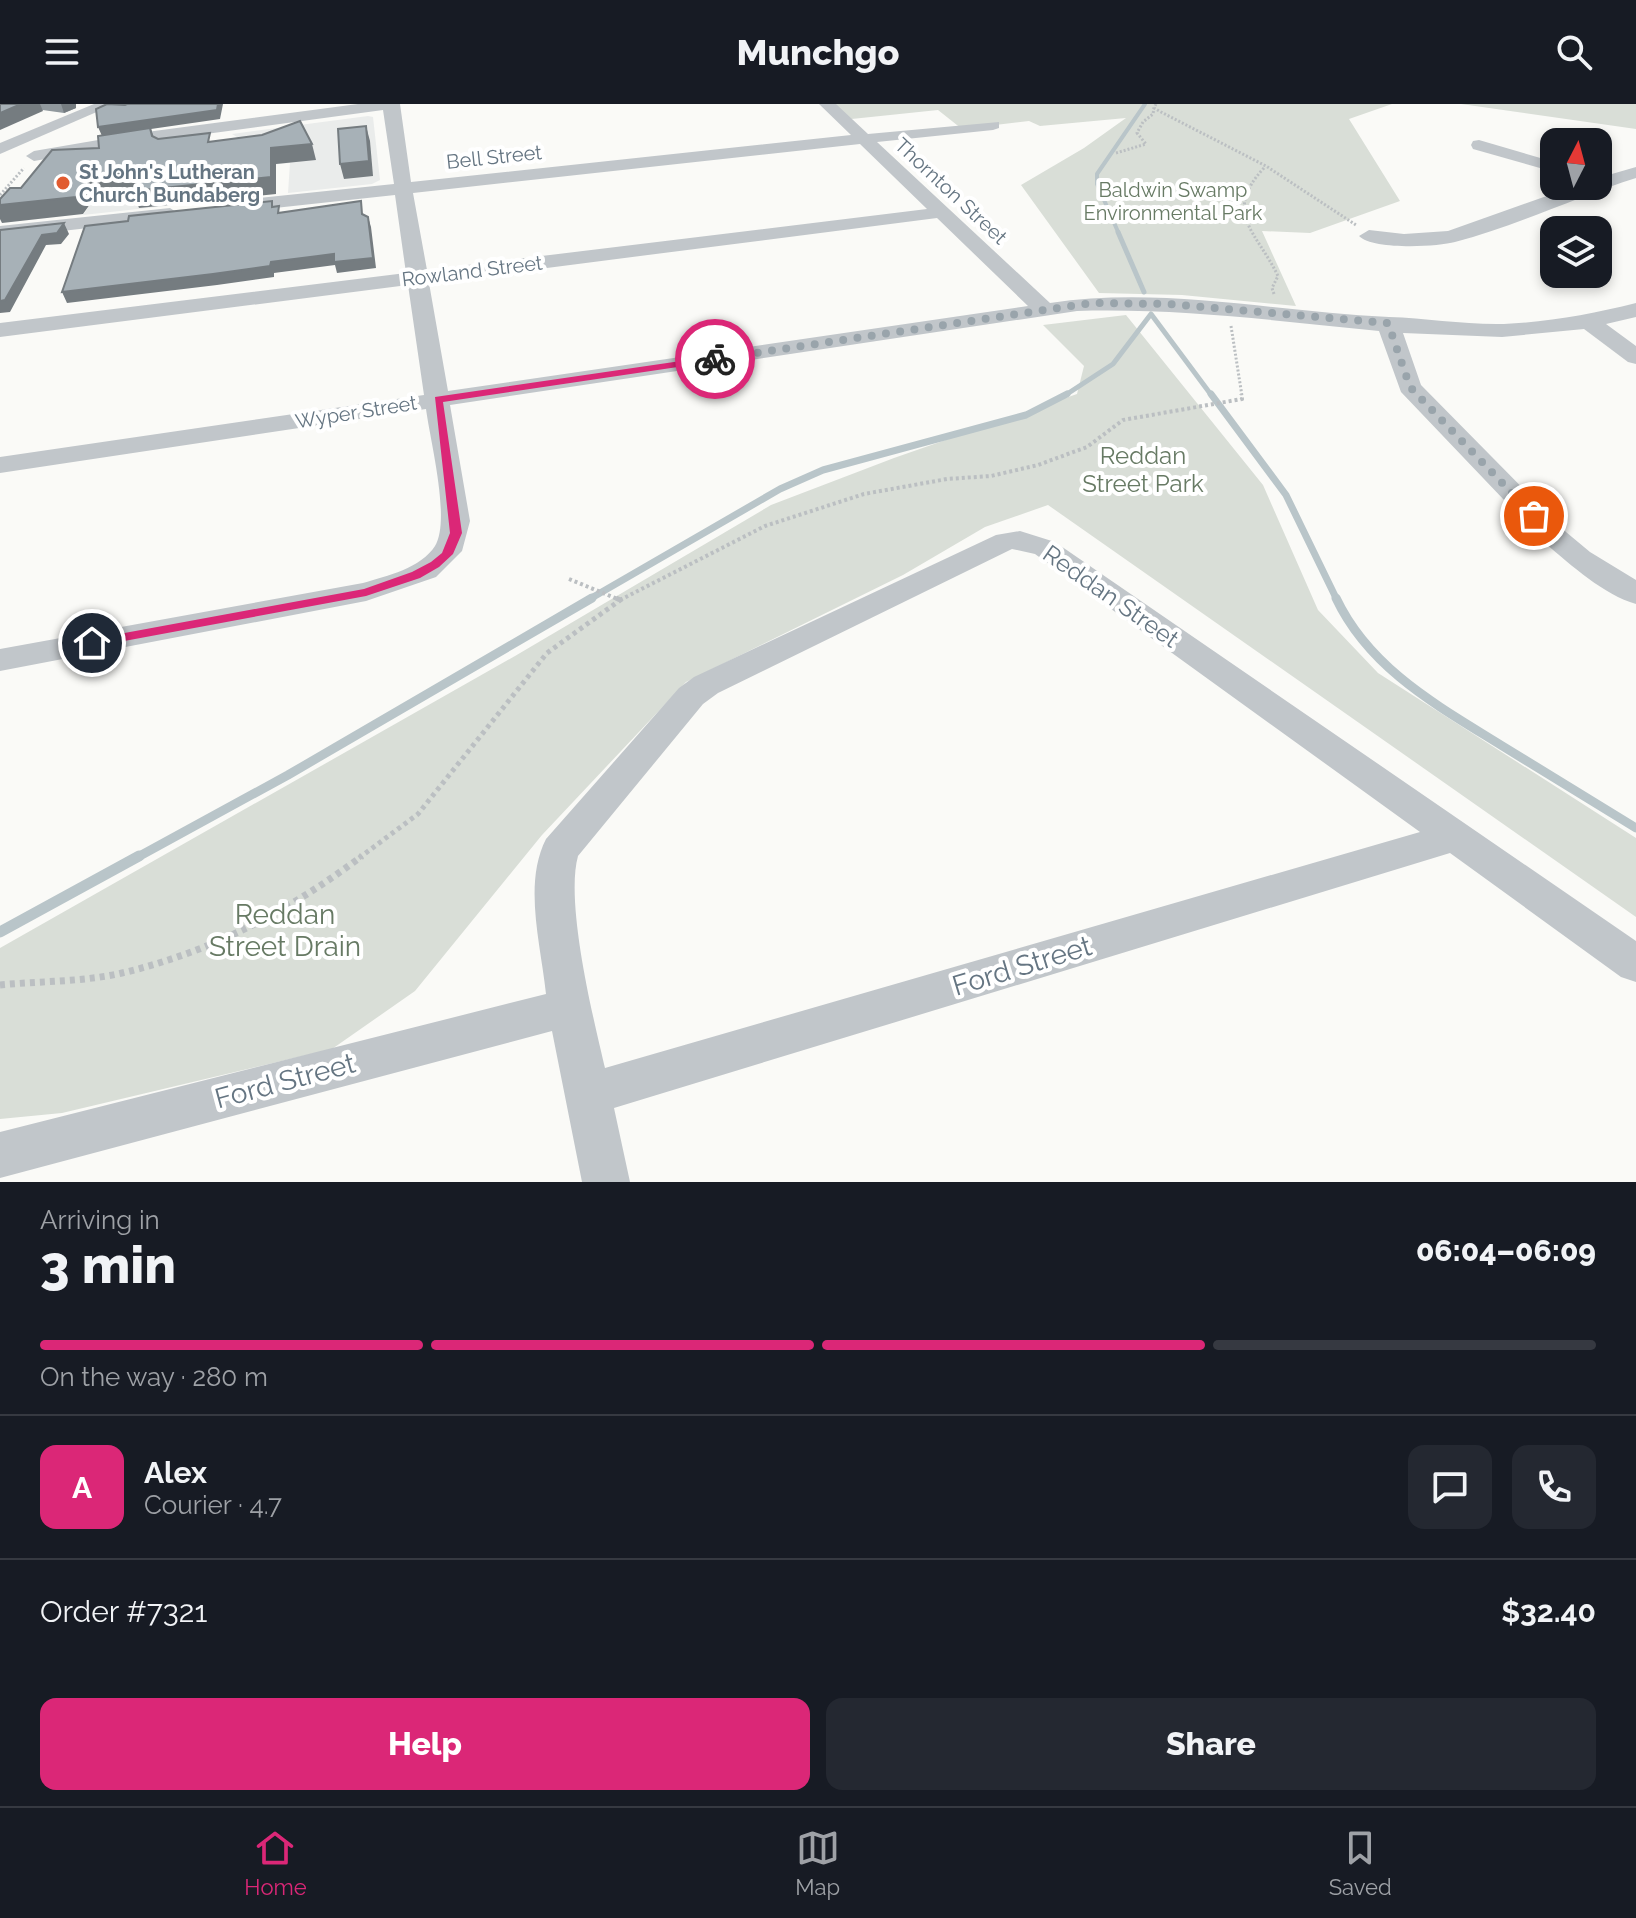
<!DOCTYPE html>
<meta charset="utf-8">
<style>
body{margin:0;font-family:Raleway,sans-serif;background:#242831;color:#f1f3f6;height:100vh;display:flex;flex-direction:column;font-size:30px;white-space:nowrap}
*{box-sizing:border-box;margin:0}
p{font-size:26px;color:#9ea1a6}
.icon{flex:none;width:44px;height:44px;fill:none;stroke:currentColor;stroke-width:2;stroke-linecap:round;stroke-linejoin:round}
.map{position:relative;height:1078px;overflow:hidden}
.sheet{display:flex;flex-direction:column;background:#171b24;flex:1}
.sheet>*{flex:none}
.needle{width:52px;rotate:6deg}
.controls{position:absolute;left:1540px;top:24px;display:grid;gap:16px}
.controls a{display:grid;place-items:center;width:72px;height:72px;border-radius:16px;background:#171b24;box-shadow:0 4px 12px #0003;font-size:40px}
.pin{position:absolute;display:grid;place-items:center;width:68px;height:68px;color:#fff;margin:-34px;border:4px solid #fff;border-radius:50%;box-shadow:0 2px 8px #0007}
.courier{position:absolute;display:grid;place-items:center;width:80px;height:80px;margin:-40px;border:6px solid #db2777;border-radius:50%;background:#fff;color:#222;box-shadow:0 2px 10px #0007}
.headline em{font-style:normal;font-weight:800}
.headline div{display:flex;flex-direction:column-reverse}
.headline{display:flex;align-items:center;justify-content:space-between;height:136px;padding:0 40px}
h1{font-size:52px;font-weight:800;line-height:60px}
.bar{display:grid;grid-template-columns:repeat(4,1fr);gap:12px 8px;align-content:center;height:96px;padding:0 40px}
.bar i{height:10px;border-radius:6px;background:#363941}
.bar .selected{background:#db2777}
.bar p{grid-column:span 4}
.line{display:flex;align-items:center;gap:20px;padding:0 40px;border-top:2px solid #363941}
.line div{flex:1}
.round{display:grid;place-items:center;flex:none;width:84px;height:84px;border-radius:16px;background:#242831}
.cta{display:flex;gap:16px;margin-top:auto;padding:16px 40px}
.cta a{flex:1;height:92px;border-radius:16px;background:#db2777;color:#fff;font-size:32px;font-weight:800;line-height:92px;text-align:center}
.cta a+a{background:#242831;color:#f1f3f6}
header{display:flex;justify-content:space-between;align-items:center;height:104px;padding:0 40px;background:#171b24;font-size:36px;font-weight:800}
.dock{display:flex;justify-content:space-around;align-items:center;height:112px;border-top:2px solid #363941;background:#171b24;font-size:22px;color:#9ea1a6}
.dock a{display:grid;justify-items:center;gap:4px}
.dock .selected{color:#db2777}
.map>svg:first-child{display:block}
</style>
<header><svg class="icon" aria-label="menu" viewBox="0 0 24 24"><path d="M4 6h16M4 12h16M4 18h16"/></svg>Munchgo<svg class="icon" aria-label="search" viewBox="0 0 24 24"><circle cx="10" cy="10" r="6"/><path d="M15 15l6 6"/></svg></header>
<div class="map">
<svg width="1636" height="1078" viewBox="0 0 1636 1078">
<rect width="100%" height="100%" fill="#fafaf7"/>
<polygon fill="#eaeceb" points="368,12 373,13 380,76 372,80 288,89 290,59 200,68 193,99 83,111 94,95 92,63 236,41 237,33 232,30"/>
<g fill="#d9ded7">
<polygon points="826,0 1392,0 1349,15 1400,97 1310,129 1262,127 1296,202 1182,191 1099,189 1021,81 1084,44 1126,14 1040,22 1029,17 962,25 938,6 842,16"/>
<polygon points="1461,0 1636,0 1636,25"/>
<polygon points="1126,211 1263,381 1318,506 1378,569 1636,734 1636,813 1048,401 985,423 903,471 686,578 542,731 415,887 332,945 62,1009 0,1015 0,844 515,552 771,401 894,354 1077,290 1084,262 1043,221"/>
</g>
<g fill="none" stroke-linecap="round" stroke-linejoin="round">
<polyline stroke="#b9c5c9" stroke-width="4" points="1119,130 1097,80 1097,70 1145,0"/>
<g stroke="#b9c5c9" stroke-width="5">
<polyline points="1118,128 1144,188"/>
<polyline points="1064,292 1113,260 1151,210 1212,292"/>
</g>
<g stroke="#b9c5c9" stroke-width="7">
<polyline points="1211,290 1286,391 1337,496"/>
<polyline points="588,496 780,385 823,366 1026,311 1067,290"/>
</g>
<g stroke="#b9c5c9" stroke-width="9">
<path d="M 1336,494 C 1370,566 1440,603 1504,643 C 1548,670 1592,697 1636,724"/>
<polyline points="136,754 288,671 592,494"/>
</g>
<polyline stroke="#b9c5c9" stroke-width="11" points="0,828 139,752"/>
<g stroke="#bbbfc2" stroke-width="3" stroke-dasharray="2 2" stroke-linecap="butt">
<polyline points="1156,0 1154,4 1161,8 1266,62 1356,121"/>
<polyline points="1116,49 1146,40 1137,29 1143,18 1153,10 1154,4"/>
<path d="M 1264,64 C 1222,109 1257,128 1278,172 L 1272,184 L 1274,190"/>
<polyline points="0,91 24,64"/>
<polyline points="1231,222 1242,292"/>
</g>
<g stroke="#bbbfc2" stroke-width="4" stroke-dasharray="3 3" stroke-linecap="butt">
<polyline points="569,475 620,496"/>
<polyline points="620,496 765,422 864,390 947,375 991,372 1038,361 1087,343 1123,316 1242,295 1241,290"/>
</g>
<g stroke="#bbbfc2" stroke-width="5" stroke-dasharray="4 4" stroke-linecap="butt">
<polyline points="616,494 620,496"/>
<polyline points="359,754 418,710 547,549 623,494"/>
</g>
<path stroke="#bbbfc2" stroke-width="7" stroke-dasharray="5 5" stroke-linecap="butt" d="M 0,881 C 40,877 83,878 122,869 C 211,848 289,807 362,752"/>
<g fill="#c1c6ca" fill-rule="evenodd">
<polygon points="94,0 115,0 0,50 0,39"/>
<path d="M 358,0 L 400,0 L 411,78 L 851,31 L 819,0 L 836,0 L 868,30 L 999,18 L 999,24 L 993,26 L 877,38 L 1050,199 C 1163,182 1276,208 1389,213 C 1427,214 1465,221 1504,220 C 1549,218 1592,210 1636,199 L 1636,213 L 1606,220 L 1636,242 L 1636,260 L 1628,258 L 1584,225 L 1502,233 L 1403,229 L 1421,281 L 1566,428 L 1590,448 L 1636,476 L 1636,500 C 1604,491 1571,461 1546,440 L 1401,288 L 1379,227 C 1278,217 1179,204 1077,207 L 450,301 L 470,417 L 462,447 L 436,473 L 366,497 L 0,567 L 0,545 L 363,479 C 387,472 421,464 435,442 C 451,416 430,336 426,305 L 0,369 L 0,353 L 424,291 L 408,181 L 0,233 L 0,219 L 406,169 L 395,91 L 229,109 L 220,103 L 229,97 L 394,80 L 383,6 L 139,39 L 34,57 L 26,52 L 34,47 L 139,29 ZM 860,40 L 927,105 L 427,166 L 413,89 ZM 937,114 L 1028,202 L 448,287 L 429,179 Z"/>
<polygon points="1479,36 1554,58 1554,68 1473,45 1471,41 1473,37"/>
<path d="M 1636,63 L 1636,74 C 1576,93 1517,122 1455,138 C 1437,143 1372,146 1359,132 L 1369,126 L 1404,130 L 1448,127 L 1575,82 L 1598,82 L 1598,74 Z"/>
<polygon points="170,104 179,110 177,114 0,134 0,122"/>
<path d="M 1020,427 L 1055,438 L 1636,837 L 1636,878 L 1621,873 L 1450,749 L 614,1004 L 630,1078 L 582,1078 L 552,927 L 0,1074 L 0,1028 L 546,890 C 541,841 523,780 546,735 L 679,584 L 694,573 L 996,431 ZM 1012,445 L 1035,450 L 1420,728 L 605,964 C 593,913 565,799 578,752 L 703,600 L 718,589 Z"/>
</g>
</g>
<polygon fill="#90989d" points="0,0 76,0 76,4 64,9"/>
<g fill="#757c80">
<polygon points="21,0 40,0 43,7 0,26 0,9"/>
<polygon points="61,0 76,0 76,4 64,9"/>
<polygon points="218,0 223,0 220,15 151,25 156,40 102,32 98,23"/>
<polygon points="366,22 370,37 373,72 344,75 340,60"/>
<polygon points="312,40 316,56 276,60 276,90 139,104 133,87 271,44"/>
<polygon points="139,68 145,84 98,89 83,110 2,119 0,115 0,101 92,72"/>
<polygon points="368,113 371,123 376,164 337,169 335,161 274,169 274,173 217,181 67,199 62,188 271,158"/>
<polygon points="64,119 69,130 61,140 46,141 10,208 0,209 0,197 42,131"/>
</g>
<g fill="#a7b1b7" stroke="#757c80" stroke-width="2">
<polygon points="0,0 21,0 0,9"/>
<polygon points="107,0 125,1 127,0 218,0 217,6 98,23 96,5"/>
<polygon points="300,17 312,40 271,44 271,73 133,87 139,68 92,72 76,93 0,101 0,95 10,84 21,84 52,46 99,44 98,32 150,24 152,32 158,35 210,29 208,38 262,31"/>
<polygon points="366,22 369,57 340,60 338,25"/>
<polygon points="272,97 272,103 279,102 278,109 361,97 362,110 368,113 373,154 334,158 334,150 271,158 270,162 213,170 62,188 85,122 128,117 129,112"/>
<polygon points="64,119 57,129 42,131 5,196 0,197 0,126"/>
</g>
<polygon fill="#db2777" points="715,252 718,257 443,298 462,429 453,450 439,463 420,474 366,492 92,543 86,539 92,535 364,485 412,468 431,458 442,449 450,429 435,293"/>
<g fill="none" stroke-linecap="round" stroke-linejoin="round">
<polyline stroke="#99a4ab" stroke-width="8" stroke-dasharray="0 14.4" points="715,255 1092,199 1169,200 1388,219 1410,283 1534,412"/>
</g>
<circle fill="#e15b30" stroke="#fff" stroke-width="3" cx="63" cy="79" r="8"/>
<g text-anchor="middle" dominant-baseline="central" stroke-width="8" stroke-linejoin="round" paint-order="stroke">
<g font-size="20" fill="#657582" stroke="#fff">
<text transform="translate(494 53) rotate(-6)">Bell Street</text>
<text transform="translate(951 87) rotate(43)">Thornton Street</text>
<text transform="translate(472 167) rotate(-7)">Rowland Street</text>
<text transform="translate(356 308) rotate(-9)">Wyper Street</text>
</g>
<g font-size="20" font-weight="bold" fill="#657582" stroke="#fff" text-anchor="start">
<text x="79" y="68">St John's Lutheran<tspan x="79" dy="23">Church Bundaberg</tspan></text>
</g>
<g font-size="20" fill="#677a64" stroke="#fff">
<text x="1173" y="86">Baldwin Swamp<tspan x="1173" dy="23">Environmental Park</tspan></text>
</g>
<g font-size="24" fill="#677a64" stroke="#fff">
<text x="1143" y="351">Reddan<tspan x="1143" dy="28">Street Park</tspan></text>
</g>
<g font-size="24" fill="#657582" stroke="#fff">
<text transform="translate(1111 492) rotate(35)">Reddan Street</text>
</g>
<g font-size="28" fill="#677a64" stroke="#fff">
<text x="285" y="810">Reddan<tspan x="285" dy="32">Street Drain</tspan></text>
</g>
<g font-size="28" fill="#657582" stroke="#fff">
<text transform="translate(1022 862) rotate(-17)">Ford Street</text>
<text transform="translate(285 977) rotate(-15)">Ford Street</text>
</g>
</g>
</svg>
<div class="controls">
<a><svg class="needle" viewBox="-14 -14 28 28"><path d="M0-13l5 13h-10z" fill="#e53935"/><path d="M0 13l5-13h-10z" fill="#9ea1a6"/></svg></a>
<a><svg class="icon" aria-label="layers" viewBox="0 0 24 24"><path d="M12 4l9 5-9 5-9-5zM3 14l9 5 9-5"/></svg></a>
</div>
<div class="pin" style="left:1534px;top:412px;background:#ea580c"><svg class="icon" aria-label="bag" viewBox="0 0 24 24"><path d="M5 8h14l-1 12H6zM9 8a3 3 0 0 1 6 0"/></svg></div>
<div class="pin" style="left:92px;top:539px;background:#1f2937"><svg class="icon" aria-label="home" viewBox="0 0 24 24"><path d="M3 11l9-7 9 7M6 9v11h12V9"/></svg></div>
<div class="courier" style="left:715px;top:255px"><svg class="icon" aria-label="bike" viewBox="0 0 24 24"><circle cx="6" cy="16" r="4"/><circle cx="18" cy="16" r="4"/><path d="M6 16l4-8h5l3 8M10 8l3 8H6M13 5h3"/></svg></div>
</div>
<section class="sheet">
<div class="headline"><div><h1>3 min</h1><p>Arriving in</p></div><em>06:04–06:09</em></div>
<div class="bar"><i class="selected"></i><i class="selected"></i><i class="selected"></i><i></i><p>On the way · 280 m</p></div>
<div class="line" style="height:144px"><b class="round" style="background:#db2777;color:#fff">A</b><div><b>Alex</b><p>Courier · 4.7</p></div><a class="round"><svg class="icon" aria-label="chat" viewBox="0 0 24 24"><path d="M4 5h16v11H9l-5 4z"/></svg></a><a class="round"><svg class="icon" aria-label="phone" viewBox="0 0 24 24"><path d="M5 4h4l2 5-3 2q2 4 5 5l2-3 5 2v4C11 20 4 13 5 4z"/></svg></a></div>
<div class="line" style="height:104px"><div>Order #7321</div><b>$32.40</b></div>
<div class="cta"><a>Help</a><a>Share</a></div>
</section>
<nav class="dock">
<a class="selected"><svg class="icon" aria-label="home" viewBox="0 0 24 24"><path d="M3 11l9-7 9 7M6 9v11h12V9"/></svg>Home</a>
<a><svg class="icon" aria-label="map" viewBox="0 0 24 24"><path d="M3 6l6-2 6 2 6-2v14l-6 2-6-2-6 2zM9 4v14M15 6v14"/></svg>Map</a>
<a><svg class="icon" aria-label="saved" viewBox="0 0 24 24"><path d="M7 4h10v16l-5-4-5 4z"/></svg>Saved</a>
</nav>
